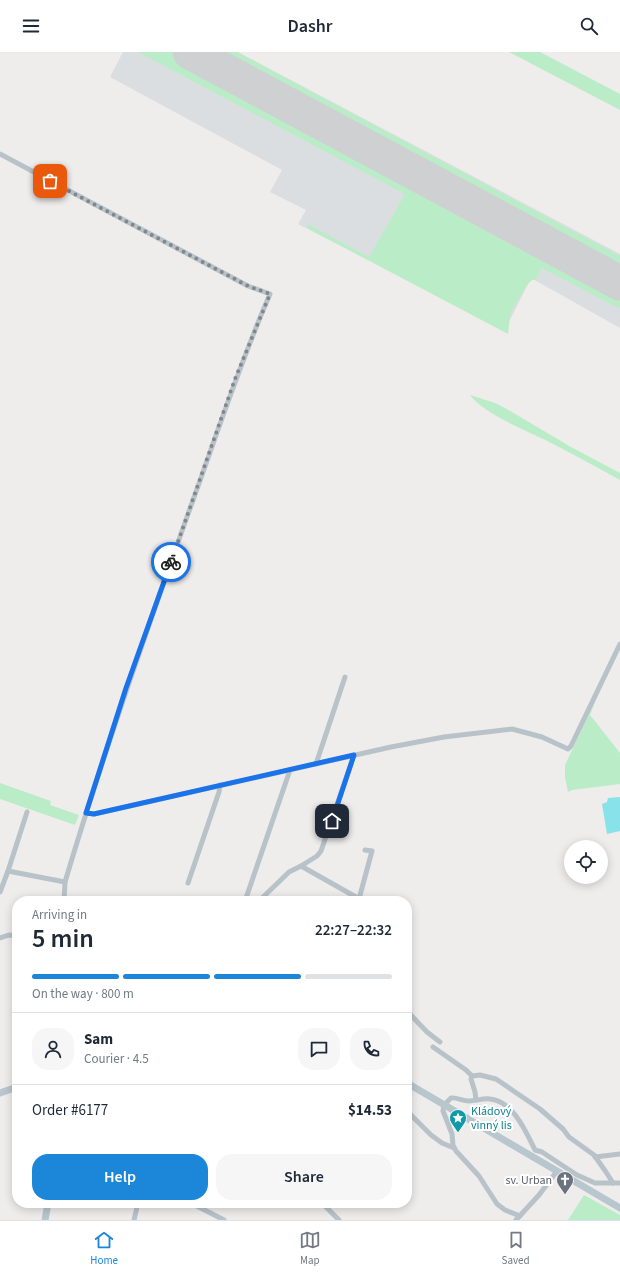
<!DOCTYPE html>
<meta charset="utf-8">
<style>
body{margin:0;font-family:"Source Sans 3",sans-serif;background:#f6f6f7;color:#1f2937;height:100vh;display:flex;flex-direction:column;font-size:15px;white-space:nowrap}
*{box-sizing:border-box;margin:0}
p{font-size:13px;color:#747a83}
.icon{flex:none;width:22px;height:22px;fill:none;stroke:currentColor;stroke-width:2;stroke-linecap:round;stroke-linejoin:round}
.map{position:relative;flex:1;overflow:hidden}
.side{position:absolute;left:12px;top:844px;width:400px;height:312px;display:flex;flex-direction:column;background:#fff;border-radius:16px;box-shadow:0 2px 10px #0003}
.side>*{flex:none}
.buttons{position:absolute;left:564px;top:788px;display:grid;gap:8px}
.buttons a{display:grid;place-items:center;width:44px;height:44px;border-radius:50%;background:#fff;box-shadow:0 2px 10px #0003;font-size:20px}
.pin{position:absolute;display:grid;place-items:center;width:34px;height:34px;color:#fff;margin:-17px;border-radius:8px;box-shadow:0 2px 6px #0006}
.courier{position:absolute;display:grid;place-items:center;width:40px;height:40px;margin:-20px;border:3px solid #1a73e8;border-radius:50%;background:#fff;color:#222;box-shadow:0 1px 5px #0007}
.summary em{font-style:normal;font-weight:600}
.summary div{display:flex;flex-direction:column-reverse}
.summary{display:flex;align-items:center;justify-content:space-between;height:68px;padding:0 20px}
h1{font-size:26px;font-weight:600;line-height:30px}
.bar{display:grid;grid-template-columns:repeat(4,1fr);gap:6px 4px;align-content:center;height:48px;padding:0 20px}
.bar i{height:5px;border-radius:3px;background:#e0e1e3}
.bar .selected{background:#1c87d9}
.bar p{grid-column:span 4}
.line{display:flex;align-items:center;gap:10px;padding:0 20px;border-top:1px solid #e0e1e3}
.line div{flex:1}
.round{display:grid;place-items:center;flex:none;width:42px;height:42px;border-radius:16px;background:#f6f6f7}
.action{display:flex;gap:8px;margin-top:auto;padding:8px 20px}
.action a{flex:1;height:46px;border-radius:16px;background:#1c87d9;color:#fff;font-size:16px;font-weight:600;line-height:46px;text-align:center}
.action a+a{background:#f6f6f7;color:#1f2937}
header{display:flex;justify-content:space-between;align-items:center;height:52px;padding:0 20px;background:#fff;font-size:18px;font-weight:600}
.tabs{display:flex;justify-content:space-around;align-items:center;height:56px;border-top:1px solid #e0e1e3;background:#fff;font-size:11px;color:#747a83}
.tabs a{display:grid;justify-items:center;gap:2px}
.tabs .selected{color:#1c87d9}
.map>svg:first-child{display:block}
</style>
<header><svg class="icon" aria-label="menu" viewBox="0 0 24 24"><path d="M4 6h16M4 12h16M4 18h16"/></svg>Dashr<svg class="icon" aria-label="search" viewBox="0 0 24 24"><circle cx="10" cy="10" r="6"/><path d="M15 15l6 6"/></svg></header>
<div class="map">
<svg width="620" height="1168" viewBox="0 0 620 1168">
<rect width="100%" height="100%" fill="#efecec"/>
<polygon fill="#dbdee1" points="123,0 238,0 620,202 620,276 531,226 505,278 298,172 306,158 270,140 282,118 110,25"/>
<g fill="#baedc7">
<polygon points="138,0 237,0 620,204 620,257 542,216 536,228 532,228 528,232 514,255 510,263 508,282 307,176 308,172 369,205 405,142"/>
<polygon points="509,0 540,0 620,42 620,58"/>
<path d="M 470,343 L 495,351 L 505,356 L 571,395 L 620,421 L 620,428 C 598,416 577,404 555,393 C 531,380 486,364 470,343 Z"/>
<polygon points="597,645 590,663 620,701 620,732 572,738 568,740 565,725 565,713"/>
<polygon points="0,731 51,749 50,753 79,763 75,773 0,747"/>
<polygon points="584,1143 620,1163 620,1168 568,1168"/>
</g>
<polygon fill="#88e2e9" points="620,745 620,779 607,782 602,752 607,750 608,746"/>
<g fill="none" stroke-linecap="round" stroke-linejoin="round">
<polyline stroke="#ced0d2" stroke-width="35" points="190,0 620,231"/>
<g stroke="#b8c3c9" stroke-width="5">
<path d="M 0,102 L 248,234 L 270,242 C 239,313 215,388 188,462 C 145,584 102,706 65,830 L 64,849"/>
<polyline points="316,712 345,625"/>
<polyline points="86,761 94,762 391,695 444,685 512,677 542,685 568,697 571,694 620,592"/>
<polyline points="301,814 317,804 321,799 354,703"/>
<polyline points="8,819 27,760"/>
<polyline points="188,831 219,740 220,733"/>
<polyline points="0,840 8,819 65,830"/>
<polyline points="359,847 372,799 365,798"/>
<polyline points="245,849 290,718"/>
<polyline points="259,849 289,820 301,814 363,849"/>
<polyline points="0,886 9,883 17,884"/>
<polyline points="407,959 427,980 440,990"/>
<polyline points="433,995 466,1018 472,1024"/>
<polyline points="476,1048 475,1040 471,1027 472,1024 480,1023 496,1027 540,1057 563,1077 569,1085 594,1103 606,1120 613,1131"/>
<polyline points="407,1059 431,1083 442,1091 454,1096"/>
<polyline points="595,1105 620,1102"/>
<polyline points="191,1151 224,1168"/>
<polyline points="322,1151 339,1168"/>
<path d="M 520,1164 L 505,1158 L 497,1152 L 479,1124 L 456,1099 L 453,1093 L 452,1082 L 443,1059 L 444,1053 L 451,1046 C 457,1045 462,1049 469,1049 C 476,1049 483,1046 490,1047 C 513,1049 526,1080 535,1098 L 542,1100 L 577,1123 L 595,1131 L 620,1131"/>
<polyline points="134,1168 138,1151"/>
<polyline points="516,1168 539,1143 557,1119"/>
</g>
<g stroke="#b8c6ce" stroke-width="7">
<polyline points="407,1031 620,1156"/>
<polyline points="0,1041 17,1035"/>
<polyline points="45,1168 48,1151"/>
</g>
</g>
<g fill="none" stroke-linecap="round" stroke-linejoin="round">
<polyline stroke="#80888c" stroke-width="4" stroke-dasharray="0 7.2" points="50,129 248,234 270,242 235,327 171,510"/>
<polyline stroke="#1a73e8" stroke-width="5" points="171,510 126,636 86,761 94,762 354,703 332,769"/>
</g>
<defs>
<symbol id="sight-pin" viewBox="-11 -11 22 30"><path d="M0 17L-7.5 6A9.5 9.5 0 1 1 7.5 6Z" fill="#0f9aa8" stroke="#fff"/><path d="M0-6L1.8-2.2L6-1.7L2.9 1.2L3.7 5.4L0 3.3L-3.7 5.4L-2.9 1.2L-6-1.7L-1.8-2.2Z" fill="#fff"/></symbol>
<symbol id="church-pin" viewBox="-11 -11 22 30"><path d="M0 17L-7.5 6A9.5 9.5 0 1 1 7.5 6Z" fill="#6b7280" stroke="#fff"/><path d="M-1.2-6h2.4v3.5h3.3v2.4h-3.3V6h-2.4V-.1h-3.3v-2.4h3.3Z" fill="#fff"/></symbol>
</defs>
<g fill-rule="evenodd">
<use href="#sight-pin" x="448" y="1056" width="20" height="27"/>
<use href="#church-pin" x="555" y="1118" width="20" height="27"/>
</g>
<g text-anchor="middle" dominant-baseline="central" stroke-width="4" stroke-linejoin="round" paint-order="stroke">
<g font-size="12" fill="#0d838f" stroke="#fff" text-anchor="start">
<text x="471" y="1059">Kládový<tspan x="471" dy="14">vinný lis</tspan></text>
</g>
<g font-size="12" fill="#5b616d" stroke="#fff" text-anchor="end">
<text x="552" y="1128">sv. Urban</text>
</g>
</g>
</svg>
<div class="buttons">
<a><svg class="icon" aria-label="locate" viewBox="0 0 24 24"><circle cx="12" cy="12" r="6"/><path d="M12 2v4M12 18v4M2 12h4M18 12h4"/></svg></a>
</div>
<div class="pin" style="left:50px;top:129px;background:#ea580c"><svg class="icon" aria-label="bag" viewBox="0 0 24 24"><path d="M5 8h14l-1 12H6zM9 8a3 3 0 0 1 6 0"/></svg></div>
<div class="pin" style="left:332px;top:769px;background:#1f2937"><svg class="icon" aria-label="home" viewBox="0 0 24 24"><path d="M3 11l9-7 9 7M6 9v11h12V9"/></svg></div>
<div class="courier" style="left:171px;top:510px"><svg class="icon" aria-label="bike" viewBox="0 0 24 24"><circle cx="6" cy="16" r="4"/><circle cx="18" cy="16" r="4"/><path d="M6 16l4-8h5l3 8M10 8l3 8H6M13 5h3"/></svg></div>
<section class="side">
<div class="summary"><div><h1>5 min</h1><p>Arriving in</p></div><em>22:27–22:32</em></div>
<div class="bar"><i class="selected"></i><i class="selected"></i><i class="selected"></i><i></i><p>On the way · 800 m</p></div>
<div class="line" style="height:72px"><a class="round"><svg class="icon" aria-label="person" viewBox="0 0 24 24"><circle cx="12" cy="8" r="4"/><path d="M4 21q1-7 8-7t8 7"/></svg></a><div><b>Sam</b><p>Courier · 4.5</p></div><a class="round"><svg class="icon" aria-label="chat" viewBox="0 0 24 24"><path d="M4 5h16v11H9l-5 4z"/></svg></a><a class="round"><svg class="icon" aria-label="phone" viewBox="0 0 24 24"><path d="M5 4h4l2 5-3 2q2 4 5 5l2-3 5 2v4C11 20 4 13 5 4z"/></svg></a></div>
<div class="line" style="height:52px"><div>Order #6177</div><b>$14.53</b></div>
<div class="action"><a>Help</a><a>Share</a></div>
</section>
</div>
<nav class="tabs">
<a class="selected"><svg class="icon" aria-label="home" viewBox="0 0 24 24"><path d="M3 11l9-7 9 7M6 9v11h12V9"/></svg>Home</a>
<a><svg class="icon" aria-label="map" viewBox="0 0 24 24"><path d="M3 6l6-2 6 2 6-2v14l-6 2-6-2-6 2zM9 4v14M15 6v14"/></svg>Map</a>
<a><svg class="icon" aria-label="saved" viewBox="0 0 24 24"><path d="M7 4h10v16l-5-4-5 4z"/></svg>Saved</a>
</nav>
